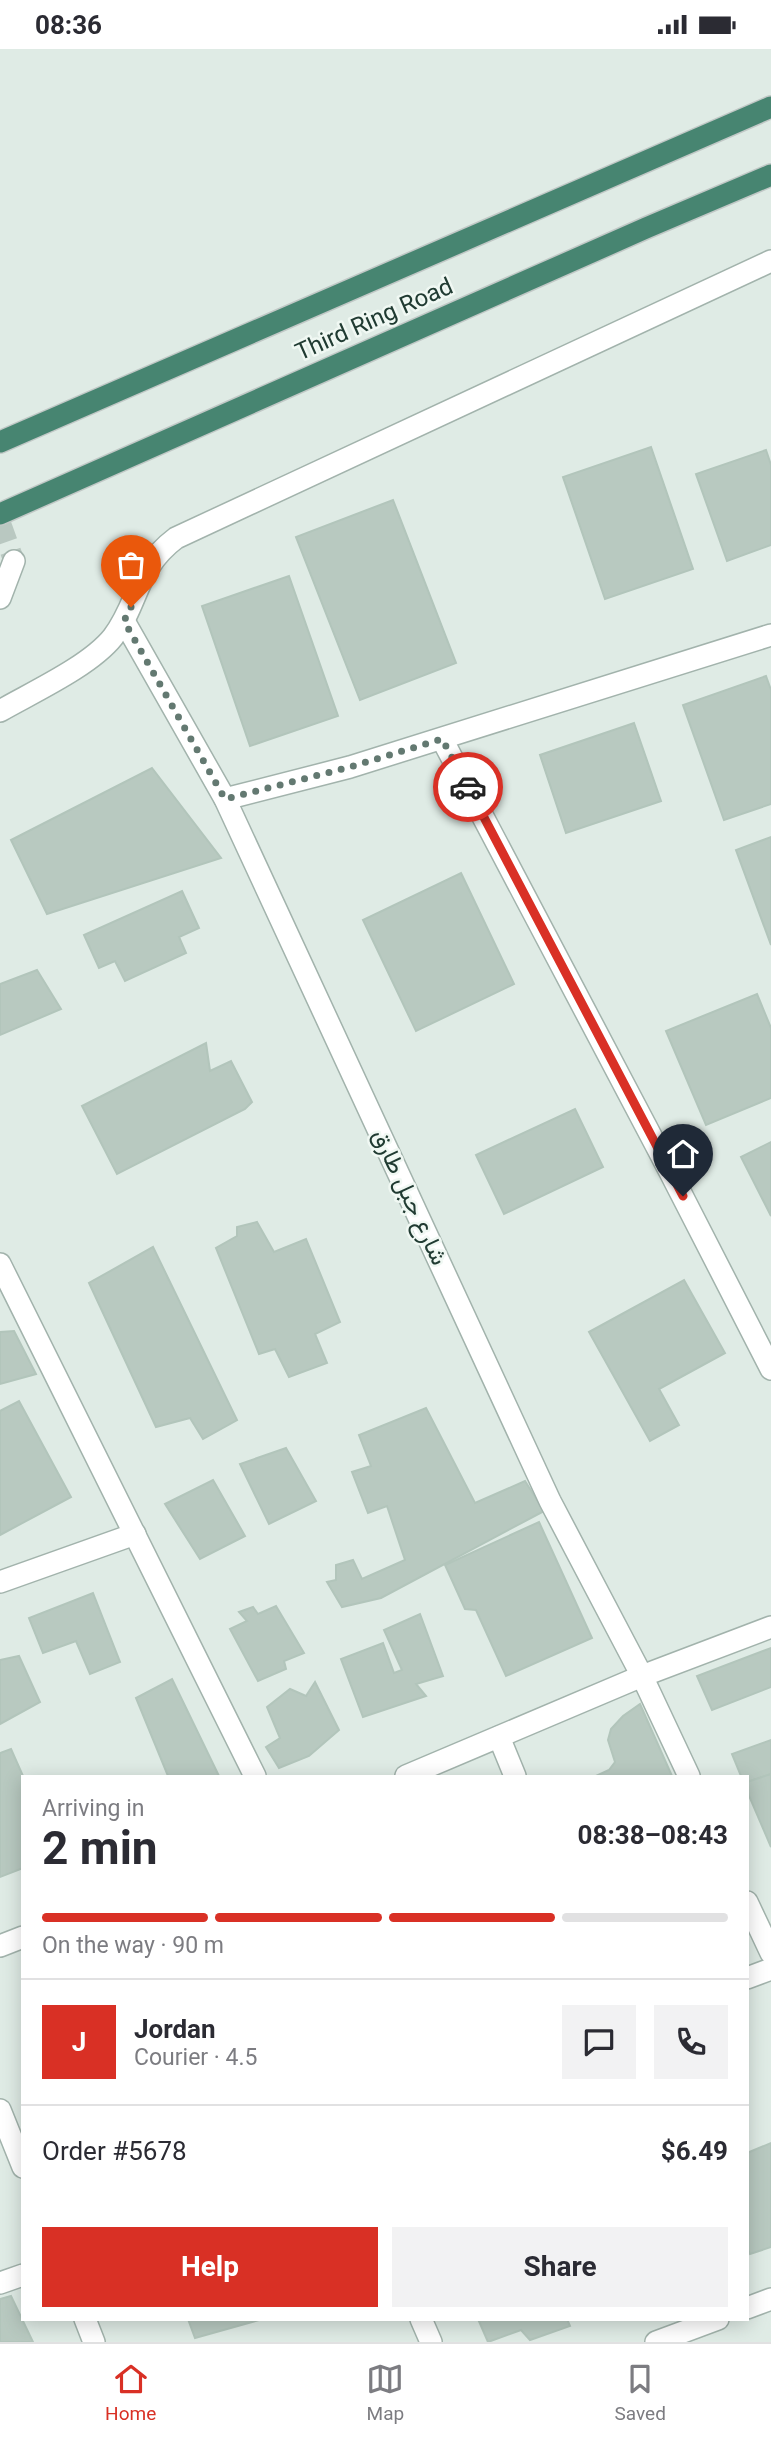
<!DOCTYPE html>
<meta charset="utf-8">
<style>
body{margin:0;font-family:Roboto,Vazirmatn,sans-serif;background:#f2f2f3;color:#2b2b33;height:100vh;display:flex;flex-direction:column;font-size:26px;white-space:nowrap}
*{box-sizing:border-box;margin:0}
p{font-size:23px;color:#7c7c81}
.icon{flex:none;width:38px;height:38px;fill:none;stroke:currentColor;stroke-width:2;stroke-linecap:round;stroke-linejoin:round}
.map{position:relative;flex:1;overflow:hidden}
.panel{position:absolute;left:21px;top:1726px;width:728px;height:546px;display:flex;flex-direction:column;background:#fff;border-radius:0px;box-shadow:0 4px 18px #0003}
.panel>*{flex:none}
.pin{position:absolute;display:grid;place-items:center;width:60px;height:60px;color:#fff;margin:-72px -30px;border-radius:50% 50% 50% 0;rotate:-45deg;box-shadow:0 0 7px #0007}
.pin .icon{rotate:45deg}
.courier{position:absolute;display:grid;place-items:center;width:70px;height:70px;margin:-35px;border:5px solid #d93025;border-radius:50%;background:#fff;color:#222;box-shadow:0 2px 9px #0007}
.summary em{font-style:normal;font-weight:700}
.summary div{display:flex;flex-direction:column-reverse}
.summary{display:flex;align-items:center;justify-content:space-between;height:119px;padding:0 21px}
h1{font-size:46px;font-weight:700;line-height:52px}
.bar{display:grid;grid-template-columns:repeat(4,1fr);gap:10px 7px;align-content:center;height:84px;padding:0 21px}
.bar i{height:9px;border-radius:5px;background:#e1e1e2}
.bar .active{background:#d93025}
.bar p{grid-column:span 4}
.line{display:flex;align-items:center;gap:18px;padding:0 21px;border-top:2px solid #e1e1e2}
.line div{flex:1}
.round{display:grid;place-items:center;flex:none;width:74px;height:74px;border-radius:0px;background:#f2f2f3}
.cta{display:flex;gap:14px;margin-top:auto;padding:14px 21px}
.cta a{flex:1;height:80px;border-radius:0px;background:#d93025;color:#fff;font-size:28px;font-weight:700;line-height:80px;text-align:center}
.cta a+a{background:#f2f2f3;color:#2b2b33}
.status{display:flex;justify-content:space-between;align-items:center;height:49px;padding:0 35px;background:#fff;direction:ltr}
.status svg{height:19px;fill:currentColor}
.tab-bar{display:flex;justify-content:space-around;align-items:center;height:98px;border-top:2px solid #e1e1e2;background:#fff;font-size:19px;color:#7c7c81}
.tab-bar a{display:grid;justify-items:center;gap:4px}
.tab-bar .active{color:#d93025}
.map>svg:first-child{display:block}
</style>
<div class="status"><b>08:36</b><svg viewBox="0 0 49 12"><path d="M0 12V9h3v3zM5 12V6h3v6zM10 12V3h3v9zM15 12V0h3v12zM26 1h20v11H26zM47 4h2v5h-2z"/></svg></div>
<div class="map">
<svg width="771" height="2293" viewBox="0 0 771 2293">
<rect width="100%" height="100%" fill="#dfebe5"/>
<g fill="#b8c9c0" stroke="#b2c5bb" stroke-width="2">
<polygon points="651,398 693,520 605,550 563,428"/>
<polygon points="766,401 771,416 771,496 727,512 696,425"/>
<polygon points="393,451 456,614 360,651 296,488"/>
<polygon points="289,527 338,667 250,697 202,557"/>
<polygon points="766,627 771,641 771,755 724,771 683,656"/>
<polygon points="634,674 661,752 566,784 540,706"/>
<polygon points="152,719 221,809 47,865 11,791"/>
<polygon points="771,788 771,896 736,801"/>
<polygon points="461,824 514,935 416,982 363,871"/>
<polygon points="182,842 199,879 179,888 186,904 125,932 115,912 99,919 84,886"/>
<polygon points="37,921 61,960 0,986 0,935"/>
<polygon points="757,945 771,979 771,1049 706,1076 666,982"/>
<polygon points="206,994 210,1022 231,1012 252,1053 245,1060 117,1125 82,1057"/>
<polygon points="575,1060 603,1118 504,1165 476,1106"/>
<polygon points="771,1093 771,1167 741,1108"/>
<polygon points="257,1173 274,1203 306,1190 340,1273 315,1285 327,1314 289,1328 275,1300 259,1305 216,1199 237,1187 237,1178"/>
<polygon points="153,1198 237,1371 203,1390 190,1369 156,1378 89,1234"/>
<polygon points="684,1231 725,1304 659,1340 679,1376 650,1392 589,1283"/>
<polygon points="14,1282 36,1325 0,1335 0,1283"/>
<polygon points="19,1352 71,1448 0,1486 0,1362"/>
<polygon points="426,1359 475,1454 525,1432 544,1462 381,1549 342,1558 327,1533 336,1531 336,1516 353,1511 362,1530 405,1511 387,1457 368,1464 352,1423 371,1417 359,1386"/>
<polygon points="286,1399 316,1452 269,1475 240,1415"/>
<polygon points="213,1431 245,1487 200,1510 165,1455"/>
<polygon points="539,1473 592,1589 506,1627 476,1561 465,1560 445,1516"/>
<polygon points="93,1544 120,1613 90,1625 76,1592 43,1604 29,1569"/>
<polygon points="276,1557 304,1604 284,1612 286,1620 258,1632 230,1580 247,1572 239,1563 253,1558 258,1565"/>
<polygon points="420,1565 443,1627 416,1635 426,1647 363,1668 341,1610 383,1594 394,1624 402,1621 384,1581"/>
<polygon points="771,1599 771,1638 712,1661 697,1627"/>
<polygon points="19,1607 40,1653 0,1675 0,1611"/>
<polygon points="172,1630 219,1727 168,1727 136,1649"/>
<polygon points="315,1633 339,1681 309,1707 279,1719 266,1698 280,1689 267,1658 290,1640 306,1647"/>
<polygon points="640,1655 672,1727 596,1727 609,1721 615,1713 608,1691 611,1680 623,1667"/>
<polygon points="771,1691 771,1725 747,1733 747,1727 741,1727 732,1705"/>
<polygon points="11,1700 23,1727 23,1819 0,1828 0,1704"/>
<polygon points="771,1725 771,1798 747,1742 747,1733"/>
<polygon points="771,2094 771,2198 750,2205 747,2199 747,2104"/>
<polygon points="11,2247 33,2293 0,2293 0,2250"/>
<polygon points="188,2270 259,2270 259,2271 195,2289"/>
<polygon points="478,2270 567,2270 570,2277 530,2291 521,2281 488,2293"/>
</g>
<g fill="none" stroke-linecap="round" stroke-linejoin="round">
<polyline stroke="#b9c8c1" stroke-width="21" stroke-dasharray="21 10" stroke-linecap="butt" points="0,473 14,512"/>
<defs>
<g id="minor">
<polyline points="0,549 14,512"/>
<polyline points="124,572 225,750 550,1452 642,1627 689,1727"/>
<path d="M 0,662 C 33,643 90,617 113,588 C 140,552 135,520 176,489 L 771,212"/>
<polyline points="442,690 670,1123 771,1320"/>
<polyline points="225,750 350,718 771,586"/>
<polyline points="0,1215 255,1727"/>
<polyline points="0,1533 135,1485"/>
<polyline points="499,1688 515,1727"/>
<polyline points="406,1727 642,1627 771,1578"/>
<polyline points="747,1853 771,1904"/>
<polyline points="0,1897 23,1888"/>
<polyline points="747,1929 771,1920"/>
<polyline points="0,2061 23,2118"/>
<polyline points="0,2234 23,2226"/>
<polyline points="747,2259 771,2250"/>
<polyline points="85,2270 94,2293"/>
<polyline points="421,2270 431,2293"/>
<polyline points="656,2293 718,2270"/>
</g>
<g id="trunk">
<polyline points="0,393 771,58"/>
<polyline points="0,465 646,179 771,126"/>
</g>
</defs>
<use href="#minor" stroke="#a2b3ac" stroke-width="24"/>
<use href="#trunk" stroke="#c1c8c6" stroke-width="24"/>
<use href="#minor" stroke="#fff" stroke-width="21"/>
<use href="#trunk" stroke="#478571" stroke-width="21"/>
</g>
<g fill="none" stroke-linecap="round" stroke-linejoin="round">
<polyline stroke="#637971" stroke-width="7" stroke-dasharray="0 12.6" points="131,558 124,572 225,750 350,718 442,690 468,738"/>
<polyline stroke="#d93025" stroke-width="9" points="468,738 683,1147"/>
</g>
<g text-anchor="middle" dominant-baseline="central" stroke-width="5" stroke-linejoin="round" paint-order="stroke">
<g font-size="24" fill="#203b32" stroke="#f0f8f3">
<text transform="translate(374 270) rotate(-24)">Third Ring Road</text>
<text transform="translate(410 1148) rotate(65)">شارع جبل طارق</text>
</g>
</g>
</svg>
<div class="pin" style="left:131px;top:558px;background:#ea580c"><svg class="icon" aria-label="bag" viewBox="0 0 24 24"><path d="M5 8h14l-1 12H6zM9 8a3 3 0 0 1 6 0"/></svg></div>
<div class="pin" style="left:683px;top:1147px;background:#1f2937"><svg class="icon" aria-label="home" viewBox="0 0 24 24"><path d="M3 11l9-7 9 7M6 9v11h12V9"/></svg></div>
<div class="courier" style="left:468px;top:738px"><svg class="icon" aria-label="car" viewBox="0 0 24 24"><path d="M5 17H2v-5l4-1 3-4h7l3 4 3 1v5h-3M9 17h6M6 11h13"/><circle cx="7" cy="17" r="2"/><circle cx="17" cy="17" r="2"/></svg></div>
<section class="panel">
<div class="summary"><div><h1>2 min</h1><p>Arriving in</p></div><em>08:38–08:43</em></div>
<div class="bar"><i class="active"></i><i class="active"></i><i class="active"></i><i></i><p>On the way · 90 m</p></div>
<div class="line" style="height:126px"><b class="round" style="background:#d93025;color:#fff">J</b><div><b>Jordan</b><p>Courier · 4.5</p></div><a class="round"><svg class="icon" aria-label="chat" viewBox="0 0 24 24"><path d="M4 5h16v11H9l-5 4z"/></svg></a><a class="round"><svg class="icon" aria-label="phone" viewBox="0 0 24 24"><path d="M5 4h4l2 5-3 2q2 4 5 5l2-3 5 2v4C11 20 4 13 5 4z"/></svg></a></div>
<div class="line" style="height:91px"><div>Order #5678</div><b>$6.49</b></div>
<div class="cta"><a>Help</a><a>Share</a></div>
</section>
</div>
<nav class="tab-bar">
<a class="active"><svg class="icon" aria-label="home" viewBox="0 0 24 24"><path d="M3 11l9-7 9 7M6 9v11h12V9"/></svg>Home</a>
<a><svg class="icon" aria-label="map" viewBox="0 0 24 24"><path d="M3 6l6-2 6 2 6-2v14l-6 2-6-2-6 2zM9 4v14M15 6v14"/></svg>Map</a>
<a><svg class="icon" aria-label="saved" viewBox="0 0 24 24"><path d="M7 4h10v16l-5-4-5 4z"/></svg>Saved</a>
</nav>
